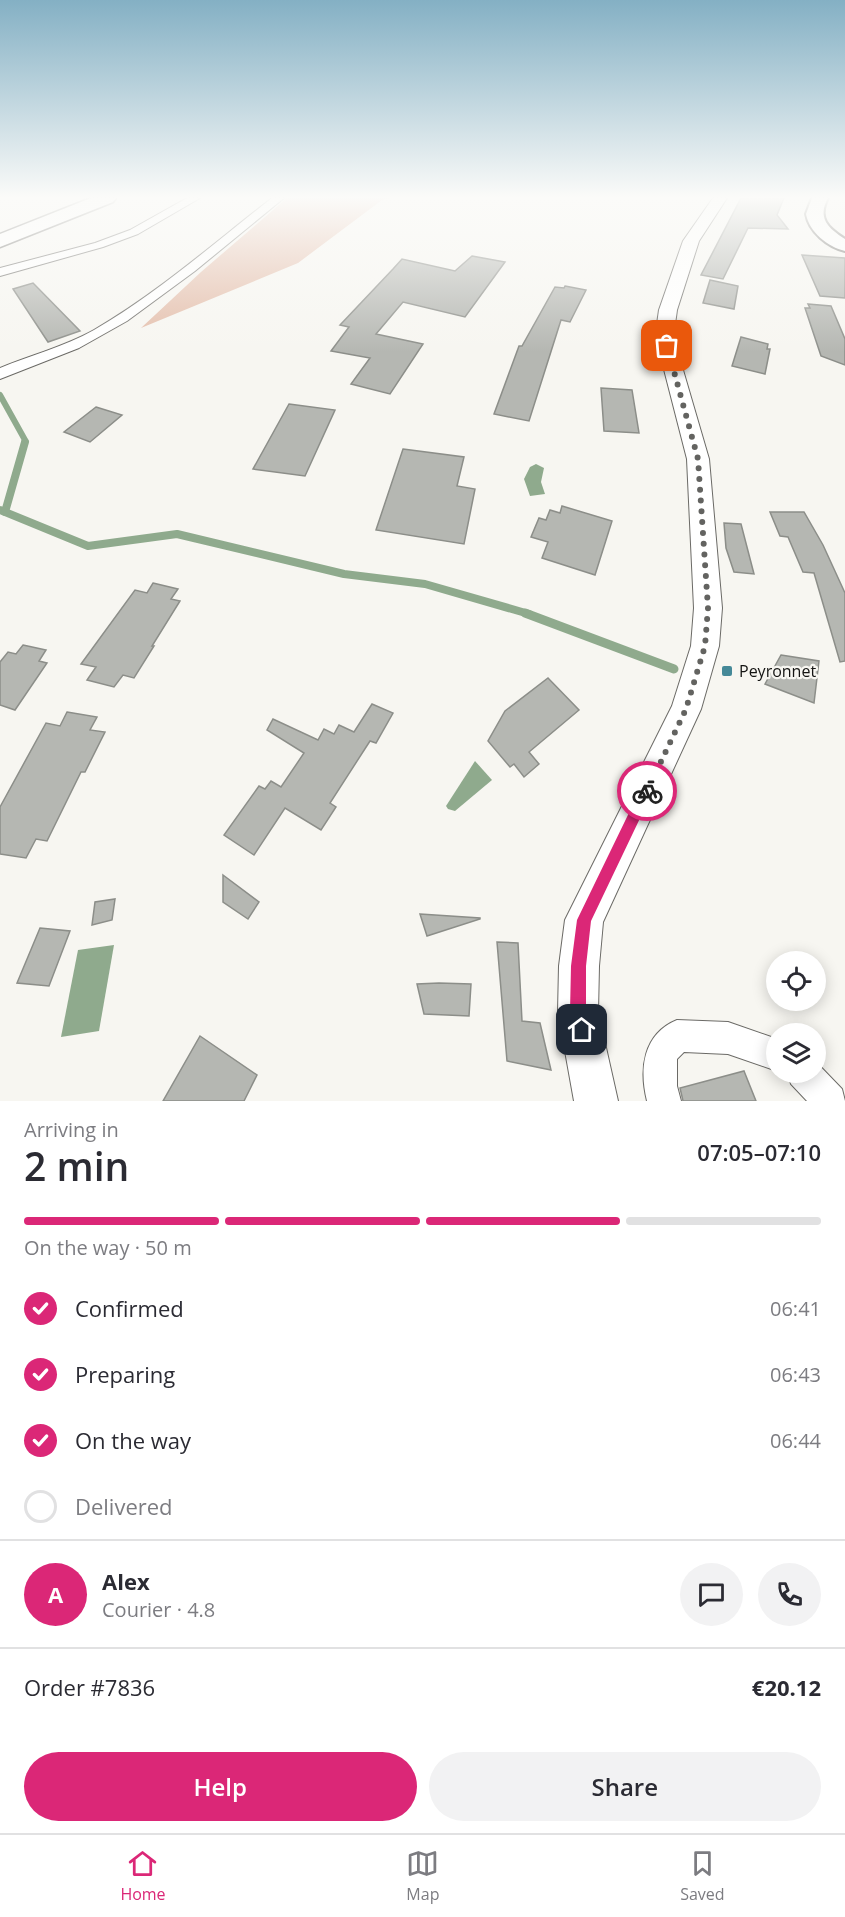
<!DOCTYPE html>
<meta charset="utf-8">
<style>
body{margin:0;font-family:"Open Sans",sans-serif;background:#f2f2f3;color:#2b2b33;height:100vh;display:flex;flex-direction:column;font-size:22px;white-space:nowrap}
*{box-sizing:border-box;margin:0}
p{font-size:20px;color:#7c7c81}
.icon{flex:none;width:33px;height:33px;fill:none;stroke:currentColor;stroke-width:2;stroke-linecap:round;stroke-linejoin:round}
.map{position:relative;height:1101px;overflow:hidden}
.drawer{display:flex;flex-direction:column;background:#fff;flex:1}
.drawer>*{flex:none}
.fabs{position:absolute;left:766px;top:951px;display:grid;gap:12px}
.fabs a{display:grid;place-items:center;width:60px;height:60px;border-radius:50%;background:#fff;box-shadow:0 3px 15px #0003;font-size:30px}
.pin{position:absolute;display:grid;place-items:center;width:51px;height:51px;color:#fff;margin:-26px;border-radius:12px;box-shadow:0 3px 9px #0006}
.courier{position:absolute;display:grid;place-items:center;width:60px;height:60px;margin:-30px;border:4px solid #db2777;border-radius:50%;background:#fff;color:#222;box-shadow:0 2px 8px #0007}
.head em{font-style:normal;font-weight:600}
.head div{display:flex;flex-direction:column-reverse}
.head{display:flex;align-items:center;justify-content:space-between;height:102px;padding:0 24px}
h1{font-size:39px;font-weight:600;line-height:45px}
.bar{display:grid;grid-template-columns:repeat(4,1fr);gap:9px 6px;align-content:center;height:72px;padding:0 24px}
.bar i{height:8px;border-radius:4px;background:#e1e1e2}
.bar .selected{background:#db2777}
.bar p{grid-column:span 4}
.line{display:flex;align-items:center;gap:15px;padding:0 24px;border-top:2px solid #e1e1e2}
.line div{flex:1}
.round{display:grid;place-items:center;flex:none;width:63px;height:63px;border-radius:32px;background:#f2f2f3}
ol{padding:0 24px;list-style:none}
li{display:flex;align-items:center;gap:18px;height:66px}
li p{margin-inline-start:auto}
li .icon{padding:6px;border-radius:50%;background:#db2777;color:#fff;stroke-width:4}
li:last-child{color:#7c7c81}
li i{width:33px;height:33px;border:3px solid #e1e1e2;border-radius:50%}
.action{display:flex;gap:12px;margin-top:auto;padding:12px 24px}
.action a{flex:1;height:69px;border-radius:36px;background:#db2777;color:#fff;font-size:24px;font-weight:600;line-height:69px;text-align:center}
.action a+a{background:#f2f2f3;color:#2b2b33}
.dock{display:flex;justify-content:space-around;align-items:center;height:84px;border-top:2px solid #e1e1e2;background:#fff;font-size:16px;color:#7c7c81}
.dock a{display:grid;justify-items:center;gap:3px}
.dock .selected{color:#db2777}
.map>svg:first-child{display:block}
</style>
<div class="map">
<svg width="845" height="1101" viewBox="0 0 845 1101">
<rect width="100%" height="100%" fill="#f7f6f1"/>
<polygon fill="#e4beab" points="287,198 389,198 382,200 298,263 141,328 201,272"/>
<g fill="#8faa8d">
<polygon points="536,464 544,468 541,482 545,494 530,496 524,479 530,467"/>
<polygon points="475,761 492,780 455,811 448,809 446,806"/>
<polygon points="114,945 99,1031 61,1037 78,950"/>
</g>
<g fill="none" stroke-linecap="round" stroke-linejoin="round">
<polyline stroke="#8faa8d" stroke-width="6" points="0,395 25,440 24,443"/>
<g stroke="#8faa8d" stroke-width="8">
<polyline points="0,510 88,546 177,534 344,574 425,584 529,614"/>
<polyline points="5,512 25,442"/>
</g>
<polyline stroke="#8faa8d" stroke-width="9" points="525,613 674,669"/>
</g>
<g fill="#b5b7b2" stroke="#8c8e89" stroke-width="1.5">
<polygon points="741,198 784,198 777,215 788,229 748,228 723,279 701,275"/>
<polygon points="802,255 845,258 845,298 820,296"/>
<polygon points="472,256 505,262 465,317 403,302 376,334 423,344 390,394 351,384 370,358 331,351 349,327 340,325 393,269 402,259 455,271"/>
<polygon points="710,280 738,286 734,309 703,303"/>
<polygon points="33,283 35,285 80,331 48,342 13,289"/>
<polygon points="565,286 586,290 570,322 561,320 529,421 494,414 519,346 522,346 555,287 564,288"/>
<polygon points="808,304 831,306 845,339 845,365 821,356 805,308 810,308"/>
<polygon points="741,337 768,344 767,349 770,349 765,374 732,366"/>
<polygon points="601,388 632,390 639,433 604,431"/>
<polygon points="289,404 335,410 305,476 253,469"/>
<polygon points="96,407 122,415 90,442 64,432"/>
<polygon points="403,449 464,457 457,486 475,489 464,544 376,530"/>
<polygon points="562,506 612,521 595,575 542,558 548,542 531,537 539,518 546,520 550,510 560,513"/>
<polygon points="770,512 804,512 823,545 845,593 845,661 840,662 814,573 803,572 788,537 780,536"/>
<polygon points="724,523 741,524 754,574 734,572 726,548"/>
<polygon points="153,583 178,589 171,599 180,601 152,646 154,646 134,678 123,675 114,687 87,680 96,667 81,664 135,590 147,593"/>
<polygon points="23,645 46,650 39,661 47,663 15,710 0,705 0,662 8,652 16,654"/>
<polygon points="781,655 819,661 814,703 765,684"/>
<polygon points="548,678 579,710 529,752 539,764 524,777 514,764 510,767 488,741 505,711"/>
<polygon points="372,704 393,713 376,743 370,741 330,803 336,807 321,830 285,808 254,855 224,835 259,786 265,789 271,781 281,787 304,753 267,730 273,719 318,740 324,729 334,734 339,725 354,732"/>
<polygon points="67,712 97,717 90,730 105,732 85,772 81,772 47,841 36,839 26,858 0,854 0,807 46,723 60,726"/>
<polygon points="223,875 259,902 248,919 223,902"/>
<polygon points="115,899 112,920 92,925 95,902"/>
<polygon points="420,914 480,918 480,919 427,936"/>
<polygon points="40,928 70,931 49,986 17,983"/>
<polygon points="497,942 518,943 522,1021 540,1023 551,1070 507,1061"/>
<polygon points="439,983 471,984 469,1016 424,1014 417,984"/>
<polygon points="200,1036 257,1075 244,1101 163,1101"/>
<polygon points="744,1071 756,1101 683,1101 680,1088"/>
</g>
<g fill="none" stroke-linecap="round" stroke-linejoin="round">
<defs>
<g id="minor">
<polygon points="187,198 200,198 138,234 103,247 0,276 0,268 95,243 130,230"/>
<path d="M 272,198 L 284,198 L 195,271 L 127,321 L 79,348 L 0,379 L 0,368 C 31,355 64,347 94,330 C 158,293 214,243 272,198 Z"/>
<path d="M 677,1020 L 728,1022 L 777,1039 L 777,1071 L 728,1054 L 684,1052 L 677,1059 L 677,1086 L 681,1101 L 647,1101 C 639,1069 643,1034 677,1020 Z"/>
<polygon points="816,1062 842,1089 845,1101 807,1101 791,1084 787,1072 816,1072"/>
</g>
<polygon id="tertiary" points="713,198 727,198 699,241 677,310 675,324 676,346 709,459 722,608 719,646 701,709 603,922 599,966 598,1012 618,1101 574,1101 558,1012 559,966 565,920 672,706 691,646 694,608 687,459 658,346 657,324 659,310 683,241"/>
<path id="secondary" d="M 812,198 L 828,198 C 817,218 828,228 845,239 L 845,251 C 828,247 809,232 806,214 Z"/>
<polygon id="motorway" points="91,198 116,198 113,202 0,247 0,234"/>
</defs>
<use href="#minor" stroke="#6b6a66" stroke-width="2"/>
<use href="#tertiary" stroke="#6b6a66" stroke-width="2"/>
<use href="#secondary" stroke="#6b6a66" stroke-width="4"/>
<use href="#motorway" stroke="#6b6a66" stroke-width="3"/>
<use href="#minor" fill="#fff" fill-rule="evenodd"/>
<use href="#tertiary" fill="#fff" fill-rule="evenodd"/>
<use href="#secondary" fill="#fff" fill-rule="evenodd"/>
<use href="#motorway" fill="#fff" fill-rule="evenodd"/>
</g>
<linearGradient id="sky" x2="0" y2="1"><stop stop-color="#84b0c4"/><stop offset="0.56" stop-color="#fbfbf9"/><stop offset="1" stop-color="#fbfbf9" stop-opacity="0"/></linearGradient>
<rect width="845" height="352" fill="url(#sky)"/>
<polygon fill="#db2777" points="647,784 651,786 653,791 591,921 586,966 586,1012 589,1030 587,1035 582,1038 576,1035 570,1012 571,966 577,920 642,786"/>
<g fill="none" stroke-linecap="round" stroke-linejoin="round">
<polyline stroke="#636360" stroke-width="6" stroke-dasharray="0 10.8" points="647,791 686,709 705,646 708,608 698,459 667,346"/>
</g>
<rect fill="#458998" stroke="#f7f6f1" stroke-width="2" x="721" y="665" width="12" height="12" rx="3"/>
<g text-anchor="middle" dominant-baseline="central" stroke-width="4.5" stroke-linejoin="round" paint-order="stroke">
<g font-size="16" fill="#141412" stroke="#f7f6f1" text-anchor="start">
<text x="739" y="671">Peyronnet</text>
</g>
</g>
</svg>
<div class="fabs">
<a><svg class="icon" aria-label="locate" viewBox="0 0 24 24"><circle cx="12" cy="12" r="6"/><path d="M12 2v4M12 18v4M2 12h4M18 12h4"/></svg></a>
<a><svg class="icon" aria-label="layers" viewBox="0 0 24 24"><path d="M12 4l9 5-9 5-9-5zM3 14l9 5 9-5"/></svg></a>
</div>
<div class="pin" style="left:667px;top:346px;background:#ea580c"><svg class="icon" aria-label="bag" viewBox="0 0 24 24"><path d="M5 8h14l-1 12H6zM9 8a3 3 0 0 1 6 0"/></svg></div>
<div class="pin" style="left:582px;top:1030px;background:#1f2937"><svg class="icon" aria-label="home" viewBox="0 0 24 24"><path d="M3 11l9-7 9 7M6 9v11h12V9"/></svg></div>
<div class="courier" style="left:647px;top:791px"><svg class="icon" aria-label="bike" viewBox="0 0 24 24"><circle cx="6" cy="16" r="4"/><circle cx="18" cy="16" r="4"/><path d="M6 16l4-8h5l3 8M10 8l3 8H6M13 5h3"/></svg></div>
</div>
<section class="drawer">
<div class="head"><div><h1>2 min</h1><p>Arriving in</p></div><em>07:05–07:10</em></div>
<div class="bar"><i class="selected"></i><i class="selected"></i><i class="selected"></i><i></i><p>On the way · 50 m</p></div>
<ol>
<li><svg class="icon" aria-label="check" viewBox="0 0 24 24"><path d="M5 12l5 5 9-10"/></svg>Confirmed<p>06:41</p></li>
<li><svg class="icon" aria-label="check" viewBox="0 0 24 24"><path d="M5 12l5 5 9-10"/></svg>Preparing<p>06:43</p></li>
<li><svg class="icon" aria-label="check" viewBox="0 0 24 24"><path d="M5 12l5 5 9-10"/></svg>On the way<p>06:44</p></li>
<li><i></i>Delivered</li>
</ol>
<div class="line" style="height:108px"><b class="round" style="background:#db2777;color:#fff">A</b><div><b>Alex</b><p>Courier · 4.8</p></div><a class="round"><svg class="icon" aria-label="chat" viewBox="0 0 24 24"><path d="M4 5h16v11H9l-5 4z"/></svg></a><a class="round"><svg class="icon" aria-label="phone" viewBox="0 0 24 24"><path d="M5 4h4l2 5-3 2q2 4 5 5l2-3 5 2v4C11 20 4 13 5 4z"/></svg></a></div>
<div class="line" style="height:78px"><div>Order #7836</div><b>€20.12</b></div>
<div class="action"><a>Help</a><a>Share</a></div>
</section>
<nav class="dock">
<a class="selected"><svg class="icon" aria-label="home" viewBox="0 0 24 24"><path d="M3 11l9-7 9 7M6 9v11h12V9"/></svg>Home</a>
<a><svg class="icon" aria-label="map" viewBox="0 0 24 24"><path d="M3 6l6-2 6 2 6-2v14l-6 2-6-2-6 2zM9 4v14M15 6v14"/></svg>Map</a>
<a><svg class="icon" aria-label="saved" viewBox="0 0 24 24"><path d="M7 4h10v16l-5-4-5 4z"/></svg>Saved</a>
</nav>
